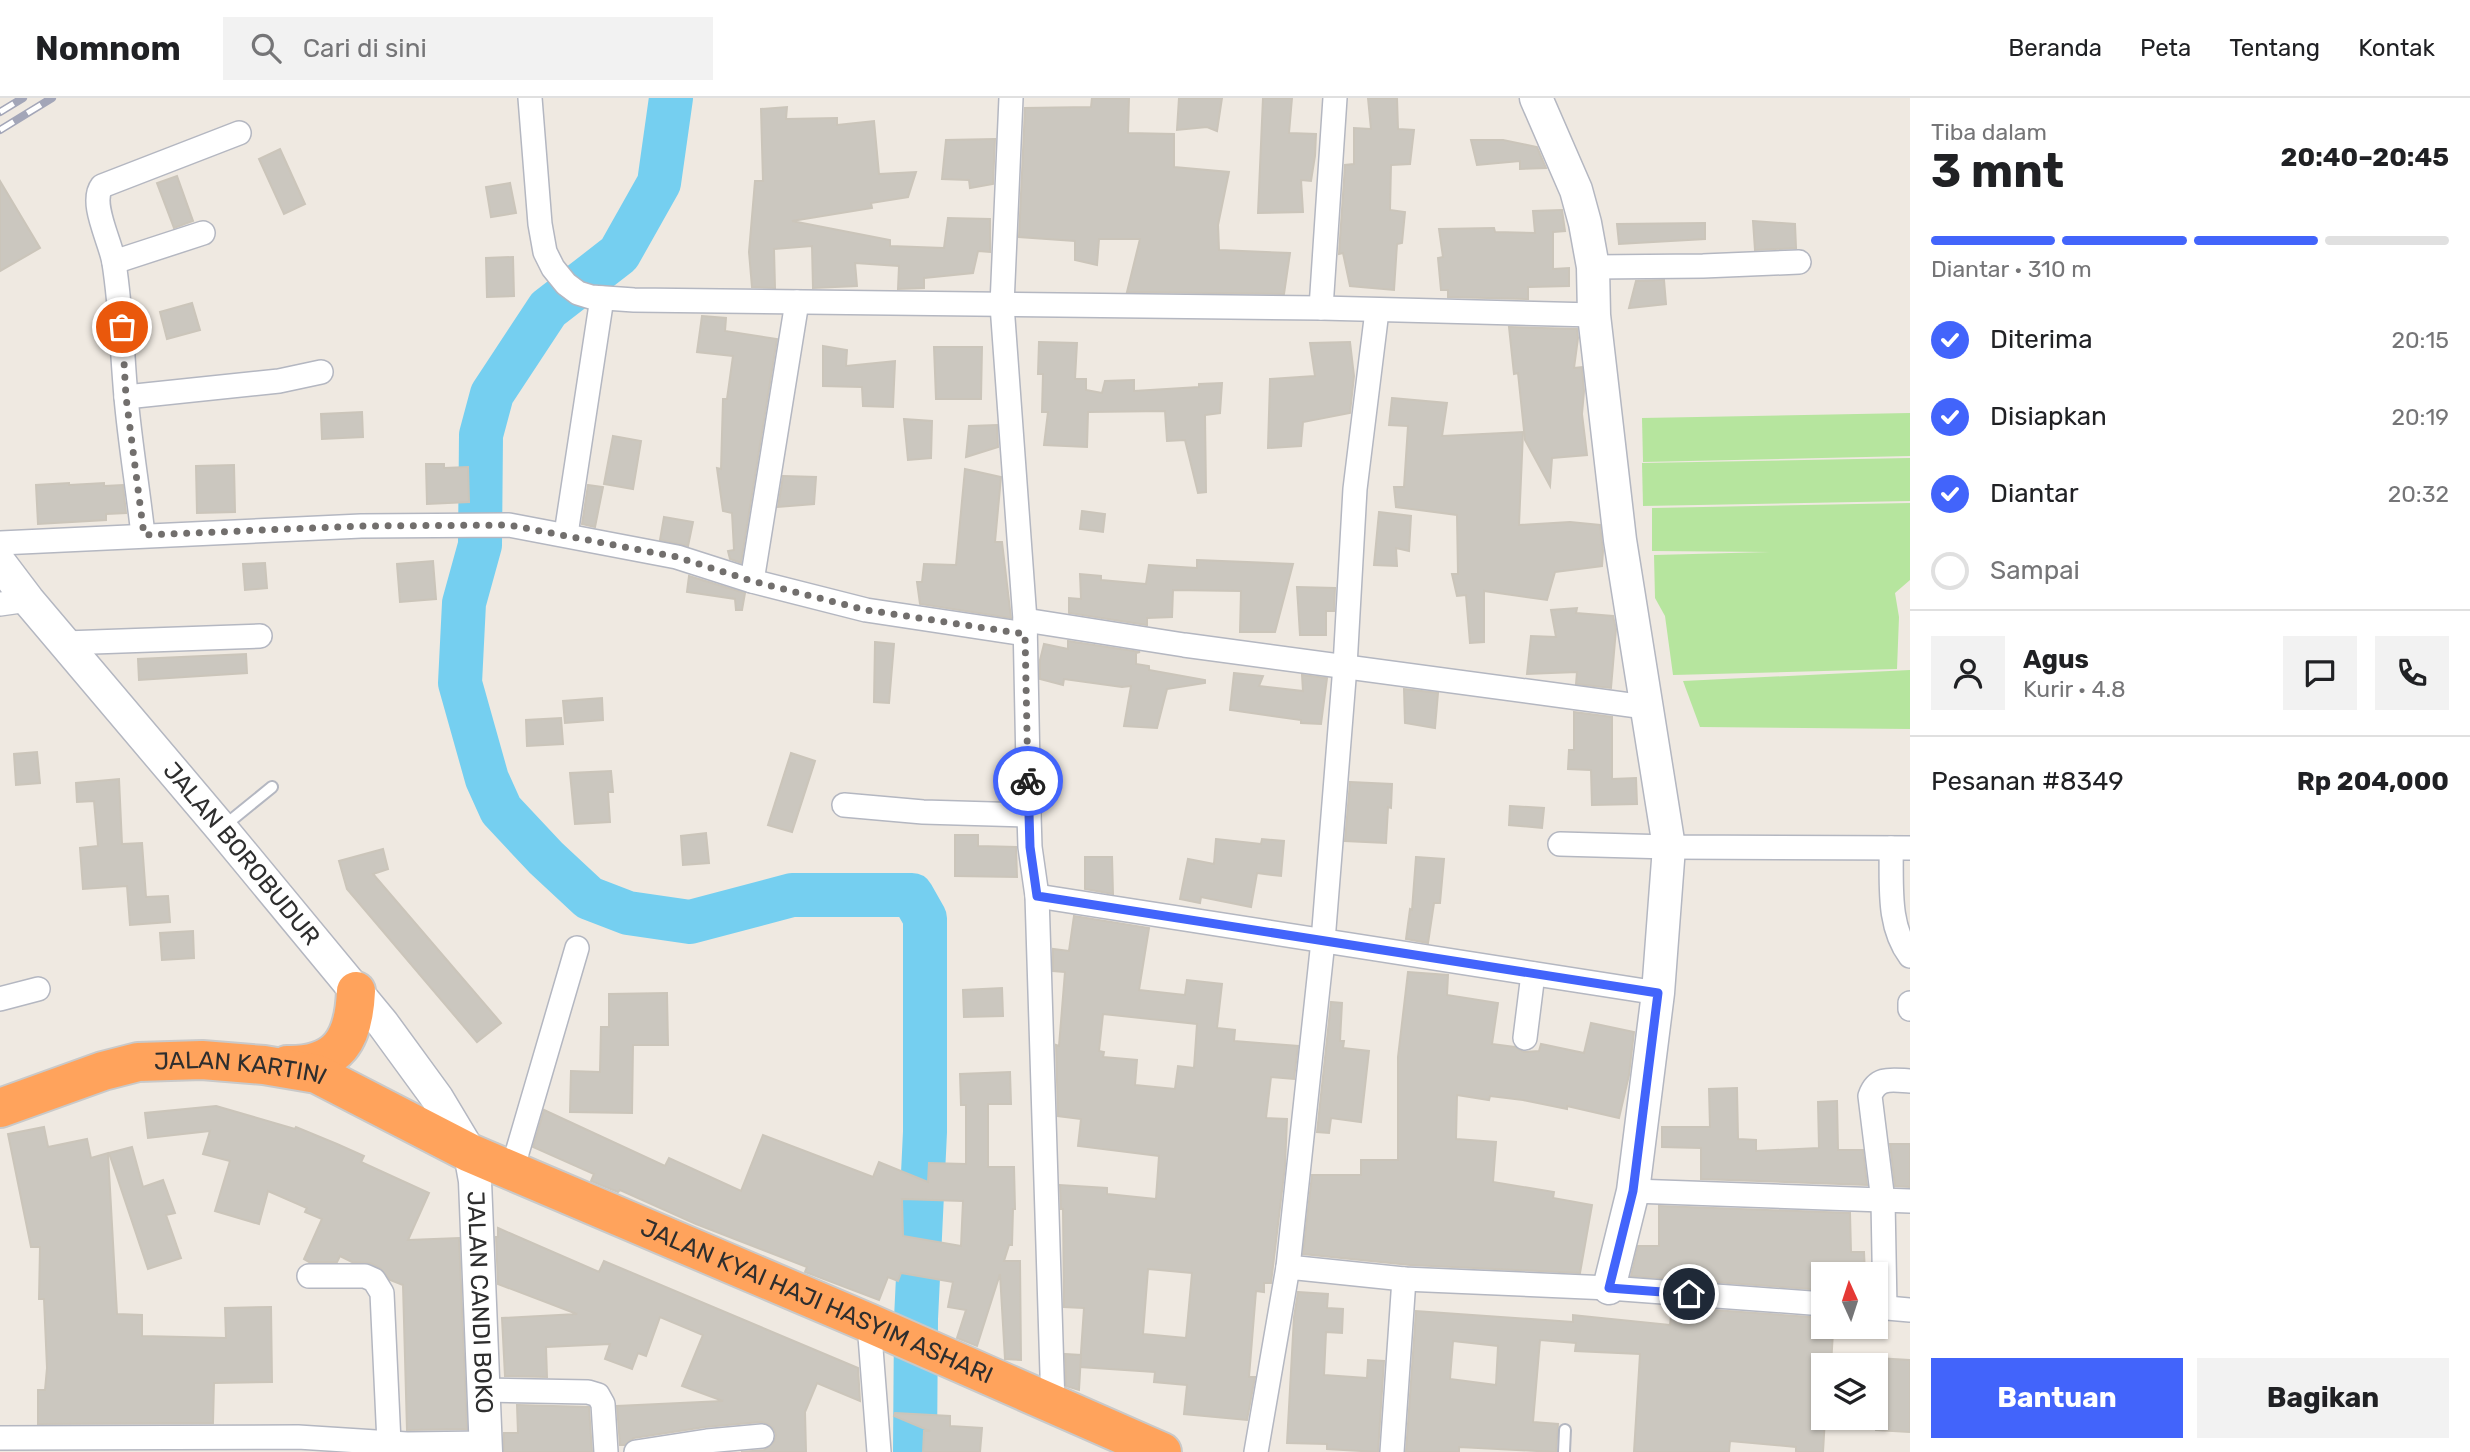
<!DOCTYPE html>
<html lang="id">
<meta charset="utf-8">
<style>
body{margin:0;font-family:Rubik,sans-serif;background:#f2f2f2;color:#202124;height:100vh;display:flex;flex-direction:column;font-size:26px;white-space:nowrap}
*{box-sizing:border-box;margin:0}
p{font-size:23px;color:#757577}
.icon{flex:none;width:38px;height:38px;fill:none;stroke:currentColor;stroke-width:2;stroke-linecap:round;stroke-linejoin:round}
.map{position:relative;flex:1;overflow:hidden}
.sheet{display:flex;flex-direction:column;background:#fff;width:560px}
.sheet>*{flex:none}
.needle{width:46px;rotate:357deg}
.tools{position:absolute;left:1811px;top:1164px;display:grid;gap:14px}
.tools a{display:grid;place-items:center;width:77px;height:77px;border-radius:0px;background:#fff;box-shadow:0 2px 5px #0004;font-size:35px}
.pin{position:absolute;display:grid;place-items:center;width:60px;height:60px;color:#fff;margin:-30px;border:4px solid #fff;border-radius:50%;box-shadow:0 2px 7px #0007}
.courier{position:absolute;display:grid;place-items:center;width:70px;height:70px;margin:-35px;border:5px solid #4264fb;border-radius:50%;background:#fff;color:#222;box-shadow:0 2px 9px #0007}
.overview em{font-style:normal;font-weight:700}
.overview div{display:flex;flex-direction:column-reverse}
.overview{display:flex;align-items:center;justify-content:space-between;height:119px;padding:0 21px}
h1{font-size:46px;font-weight:700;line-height:52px}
.bar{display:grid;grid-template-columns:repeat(4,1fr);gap:10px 7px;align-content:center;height:84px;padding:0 21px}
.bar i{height:9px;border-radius:5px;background:#e0e0e0}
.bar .current{background:#4264fb}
.bar p{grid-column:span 4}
.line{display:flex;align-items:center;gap:18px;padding:0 21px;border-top:2px solid #e0e0e0}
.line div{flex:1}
.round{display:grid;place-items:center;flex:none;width:74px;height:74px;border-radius:0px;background:#f2f2f2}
ol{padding:0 21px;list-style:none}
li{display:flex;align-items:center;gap:21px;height:77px}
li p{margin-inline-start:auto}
li .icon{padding:7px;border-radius:50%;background:#4264fb;color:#fff;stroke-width:4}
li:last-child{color:#757577}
li i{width:38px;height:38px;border:4px solid #e0e0e0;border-radius:50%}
.button{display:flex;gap:14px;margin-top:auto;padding:14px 21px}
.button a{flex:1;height:80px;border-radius:0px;background:#4264fb;color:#fff;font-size:28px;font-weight:700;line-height:80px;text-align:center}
.button a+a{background:#f2f2f2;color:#202124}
header{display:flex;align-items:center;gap:42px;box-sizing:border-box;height:98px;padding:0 35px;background:#fff;border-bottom:2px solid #e0e0e0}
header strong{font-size:33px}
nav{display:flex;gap:38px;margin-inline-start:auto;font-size:24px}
.search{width:490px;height:63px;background:#f2f2f2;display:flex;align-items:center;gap:18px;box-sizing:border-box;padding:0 24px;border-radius:0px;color:#757577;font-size:26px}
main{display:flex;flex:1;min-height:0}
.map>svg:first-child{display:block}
</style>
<header>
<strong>Nomnom</strong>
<div class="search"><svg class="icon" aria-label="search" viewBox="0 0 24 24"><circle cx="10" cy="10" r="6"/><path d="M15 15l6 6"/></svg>Cari di sini</div>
<nav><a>Beranda</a><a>Peta</a><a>Tentang</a><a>Kontak</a></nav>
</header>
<main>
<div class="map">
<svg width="1910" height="1354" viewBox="0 0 1910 1354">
<rect width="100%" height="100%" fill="#efe9e1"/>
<g fill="#b6e59e">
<polygon points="1910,315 1910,358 1643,364 1642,320"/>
<polygon points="1910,360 1910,403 1643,408 1642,365"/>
<polygon points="1910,405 1910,482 1895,495 1899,519 1897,571 1673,577 1665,518 1655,500 1654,457 1770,454 1652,453 1652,410"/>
<polygon points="1910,572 1910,631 1700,629 1683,583"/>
</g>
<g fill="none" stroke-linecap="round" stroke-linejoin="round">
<polyline stroke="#75cff0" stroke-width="44" points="671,0 659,85 619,156 548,211 492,296 481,337 480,447 464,505 460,585 487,681 501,712 546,760 589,800 628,815 690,824 792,797 912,797 925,820 925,1034 916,1221 915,1354"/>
</g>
<g fill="#cbc7bf" stroke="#cbc5ba" stroke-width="2" fill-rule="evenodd">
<polygon points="1092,0 1129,0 1128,35 1174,36 1174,69 1229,74 1218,127 1219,152 1290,155 1284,196 1127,194 1140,141 1099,141 1097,167 1075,162 1075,143 1019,139 1025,10 1091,9"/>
<polygon points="1179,0 1222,0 1217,33 1207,29 1177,32"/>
<polygon points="1263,0 1292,0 1289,35 1316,36 1315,58 1311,83 1301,82 1303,114 1258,115"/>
<polygon points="1368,0 1397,0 1398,31 1414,32 1410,66 1391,67 1390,112 1405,114 1402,145 1397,146 1394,192 1350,188 1343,155 1339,156 1345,67 1354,66 1354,30 1371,31"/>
<polygon points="787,9 786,21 837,20 837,27 874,23 879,76 916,74 908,99 871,105 872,110 792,123 890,142 890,148 944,150 948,120 990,121 990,154 978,153 973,175 924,180 924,190 898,191 899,168 855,165 857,188 813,190 812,148 774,151 775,190 752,189 749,154 755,83 763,83 761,11"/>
<polygon points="995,41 993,86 970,90 969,82 942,81 946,42"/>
<polygon points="1471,42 1503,42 1537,49 1546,70 1520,71 1520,63 1477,67"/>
<polygon points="280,51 305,106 284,116 259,61"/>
<polygon points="177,78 193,123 174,130 157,85"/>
<polygon points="0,83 40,150 0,173"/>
<polygon points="510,85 516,115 491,119 486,89"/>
<polygon points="1562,112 1565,133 1553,134 1553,171 1569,170 1569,188 1528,189 1528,201 1448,199 1448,192 1441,192 1438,160 1443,159 1439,131 1494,130 1495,134 1535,135 1533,113"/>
<polygon points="1753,123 1795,126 1796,150 1755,152"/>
<polygon points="1705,125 1705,141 1619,146 1617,126"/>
<polygon points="513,159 514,198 487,199 486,160"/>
<polygon points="1664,182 1666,206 1629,210 1636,183"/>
<polygon points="192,205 200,232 167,241 160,214"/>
<polygon points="702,218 726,220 725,233 777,241 741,465 730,461 728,453 734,452 732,415 723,413 717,370 721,371 723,301 727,301 733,258 697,254"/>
<polygon points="1509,229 1577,231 1578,240 1574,270 1582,269 1584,293 1582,316 1587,357 1552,360 1550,388 1525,342 1518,275 1514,276"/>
<polygon points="1039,244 1077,245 1075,281 1086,281 1086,292 1102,295 1105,283 1134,282 1134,293 1199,289 1199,286 1222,285 1220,315 1205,317 1206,394 1198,395 1185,342 1167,343 1165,313 1088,314 1087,349 1044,347 1048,314 1042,314 1043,276 1038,276"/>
<polygon points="1350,244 1354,278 1350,315 1303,324 1301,348 1268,350 1270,281 1315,278 1310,245"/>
<polygon points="823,248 847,252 846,268 895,263 893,309 863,308 862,289 823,288"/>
<polygon points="934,249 982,249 981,301 936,301"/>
<polygon points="1392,300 1447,305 1442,338 1523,334 1519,427 1570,424 1600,427 1603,453 1602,468 1555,474 1547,502 1484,493 1484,544 1470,545 1466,497 1457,498 1452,476 1458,476 1457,417 1396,409 1394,389 1404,389 1408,328 1389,327"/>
<polygon points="362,314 363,339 322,341 321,316"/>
<polygon points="904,321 932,323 931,360 908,362"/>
<polygon points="997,327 998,349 966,359 969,328"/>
<polygon points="613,338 641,343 633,391 604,386"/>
<polygon points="426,366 444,366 444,370 468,369 469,404 427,406"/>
<polygon points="234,367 235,414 197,415 196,368"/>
<polygon points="965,371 1001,379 995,444 1002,444 1011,520 920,506 917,484 922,484 924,466 956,467"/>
<polygon points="783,378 816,379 814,406 778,409"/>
<polygon points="69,385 69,387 104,385 104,388 123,387 126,415 106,416 106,422 38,426 36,387"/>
<polygon points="588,387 603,389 595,429 582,426"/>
<polygon points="1082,413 1105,416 1103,434 1080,431"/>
<polygon points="1379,414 1411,418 1409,453 1396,450 1397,468 1374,467"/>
<polygon points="664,419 693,424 688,448 660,442"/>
<polygon points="1197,462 1293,466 1275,534 1240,534 1241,493 1173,492 1172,519 1147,520 1147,527 1069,515 1069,500 1081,501 1080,476 1101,478 1101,482 1146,486 1149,467 1197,470"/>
<polygon points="433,463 436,501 400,504 397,466"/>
<polygon points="265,465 267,490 245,492 243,466"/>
<polygon points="689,478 745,495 742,512 736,512 735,501 687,494"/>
<polygon points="1297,489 1335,490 1334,513 1326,513 1326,537 1300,537"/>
<polygon points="1577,510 1576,515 1613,518 1616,531 1611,590 1576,586 1577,574 1527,576 1531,538 1556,539 1551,512"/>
<polygon points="1068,543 1140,554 1136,555 1136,566 1149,568 1149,572 1205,582 1205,585 1167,591 1157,630 1124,628 1131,588 1122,589 1064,581 1063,587 1040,581 1040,562 1044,546 1068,551"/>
<polygon points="875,544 894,546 889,605 874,604"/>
<polygon points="246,556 247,575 139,582 138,561"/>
<polygon points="1234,575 1263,578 1259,588 1303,593 1302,577 1327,580 1321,626 1301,625 1301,622 1230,612"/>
<polygon points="1404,591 1438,595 1435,630 1405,625"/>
<polygon points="602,600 603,622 565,625 563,603"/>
<polygon points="1574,614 1612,619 1612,681 1636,680 1637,706 1592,707 1591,672 1568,671 1569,652 1574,652"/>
<polygon points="561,620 563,646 527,648 526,622"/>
<polygon points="37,654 40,685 16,687 14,656"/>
<polygon points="791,655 815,663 792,734 768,727"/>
<polygon points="611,673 613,694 608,694 610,724 575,726 570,675"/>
<polygon points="119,681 122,746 142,745 146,799 168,798 170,824 130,827 127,788 83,791 80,750 98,748 94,703 77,704 76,685"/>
<polygon points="1350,684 1392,686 1391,710 1388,709 1386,745 1345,743"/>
<polygon points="1510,708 1544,710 1542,730 1509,727"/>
<polygon points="706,735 709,765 683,767 681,738"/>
<polygon points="955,737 978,737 978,748 1016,749 1017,779 955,778"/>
<polygon points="1216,741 1261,746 1262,741 1284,743 1281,778 1257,775 1251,809 1201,799 1200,805 1180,801 1188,761 1214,766"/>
<polygon points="383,751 388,771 373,776 501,925 477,944 347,791 339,763"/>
<polygon points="1085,759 1112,759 1113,796 1085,791"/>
<polygon points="1416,759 1444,761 1440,805 1434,805 1428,845 1406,841 1410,811 1412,812"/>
<path d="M 1074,818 L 1149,830 L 1139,892 L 1185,897 L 1187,882 L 1222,886 L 1217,930 L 1235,932 L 1234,943 L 1298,948 L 1294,981 L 1271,979 L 1266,1020 L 1287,1021 L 1285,1068 L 1271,1185 L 1264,1185 L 1264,1194 L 1256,1193 L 1249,1279 L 1255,1279 L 1247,1322 L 1184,1316 L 1187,1287 L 1154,1284 L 1155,1274 L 1080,1269 L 1084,1210 L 1064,1209 L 1063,1111 L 1061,1111 L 1060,1087 L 1107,1090 L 1107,1096 L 1156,1101 L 1159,1058 L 1078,1048 L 1081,1021 L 1058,1018 L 1056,947 L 1059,948 L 1065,874 L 1053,873 L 1053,851 L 1069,853 ZM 1103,916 L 1197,926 L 1194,970 L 1178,968 L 1175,991 L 1135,987 L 1137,962 L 1103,959 L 1104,954 L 1099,953 ZM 1148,1171 L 1192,1175 L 1186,1240 L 1143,1236 Z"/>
<polygon points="193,833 194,860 162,862 160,835"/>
<polygon points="1408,874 1448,877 1447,897 1498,905 1492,946 1515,949 1524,954 1539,953 1541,946 1584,955 1591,925 1634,934 1629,977 1619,1020 1567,1008 1567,1011 1523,1002 1490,998 1489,1002 1457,997 1456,1041 1496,1044 1493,1084 1554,1094 1553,1100 1592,1107 1580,1175 1410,1167 1303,1156 1312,1077 1361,1077 1361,1062 1398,1062 1398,959"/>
<polygon points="1002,890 1003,918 964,919 963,892"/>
<polygon points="667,895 668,947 633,947 632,1015 570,1014 571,973 600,974 601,929 609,929 609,896"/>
<polygon points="1331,904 1342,905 1340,943 1344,943 1343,950 1369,953 1361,1024 1331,1020 1329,1035 1317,1034"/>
<path d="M 1010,974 L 1011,1006 L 988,1006 L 988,1069 L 1014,1069 L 1015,1111 L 1013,1111 L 1012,1147 L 1009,1147 L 1004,1163 L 1020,1163 L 1021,1262 L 1005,1261 L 1000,1176 L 977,1248 L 957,1240 L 966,1212 L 948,1209 L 953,1184 L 901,1175 L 898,1183 L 888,1179 L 879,1202 L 805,1174 L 807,1169 L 696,1126 L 620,1092 L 618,1094 L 591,1083 L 594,1076 L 533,1049 L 544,1012 L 665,1068 L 669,1060 L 741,1093 L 763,1037 L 873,1079 L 879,1064 L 928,1084 L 929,1065 L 966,1066 L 966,1007 L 961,1007 L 960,976 ZM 902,1101 L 963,1103 L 961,1148 L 903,1138 Z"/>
<polygon points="1737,990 1738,1041 1756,1042 1756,1053 1819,1050 1818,1004 1837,1003 1838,1052 1863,1052 1867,1087 1701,1081 1701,1050 1662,1049 1662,1029 1710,1029 1709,991"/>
<polygon points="216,1008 295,1031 296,1029 337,1046 364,1058 361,1064 429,1095 408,1142 459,1140 467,1331 407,1332 403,1187 390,1182 380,1170 370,1165 352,1164 340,1158 337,1164 309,1164 304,1161 322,1121 305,1114 307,1110 268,1093 259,1126 215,1113 230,1063 203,1056 210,1033 148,1040 145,1015"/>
<polygon points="44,1029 48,1049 87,1041 91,1060 108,1055 117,1216 142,1217 142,1238 226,1240 225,1210 271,1209 272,1284 214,1285 213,1325 38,1326 38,1292 45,1292 47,1270 44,1201 39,1201 40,1149 31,1149 8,1036"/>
<polygon points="1890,1046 1910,1046 1910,1089 1895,1088"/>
<polygon points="132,1049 143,1089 163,1082 175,1115 166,1117 181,1160 148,1171 109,1055"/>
<polygon points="1659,1108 1850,1115 1851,1154 1864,1154 1865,1176 1824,1176 1824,1192 1631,1178 1638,1148 1659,1148"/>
<polygon points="498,1130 599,1174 604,1163 858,1270 860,1303 817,1285 805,1314 806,1354 741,1354 764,1352 774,1344 776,1337 774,1331 768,1326 761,1324 705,1329 634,1340 625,1347 620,1347 617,1308 723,1303 682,1288 703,1237 660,1219 646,1258 638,1255 632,1271 605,1261 610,1246 546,1249 547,1279 505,1278 502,1220 577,1216 498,1186 496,1139 498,1139"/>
<polygon points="1298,1194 1328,1196 1327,1210 1343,1211 1342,1235 1326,1234 1324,1277 1367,1280 1368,1262 1384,1263 1378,1354 1327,1351 1327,1346 1287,1345 1294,1219"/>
<path d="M 1672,1209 L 1824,1220 L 1824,1234 L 1833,1234 L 1831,1267 L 1824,1267 L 1824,1320 L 1825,1320 L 1823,1354 L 1796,1354 L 1796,1349 L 1730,1343 L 1729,1354 L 1634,1354 L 1640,1256 L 1575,1253 L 1576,1245 L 1540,1242 L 1533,1324 L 1558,1326 L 1556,1354 L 1459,1349 L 1459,1354 L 1406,1354 L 1416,1213 L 1573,1224 L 1573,1217 L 1670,1227 ZM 1453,1243 L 1498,1248 L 1496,1287 L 1450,1281 Z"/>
<polygon points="1065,1256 1081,1257 1079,1292 1066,1288"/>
<polygon points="1876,1260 1910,1262 1910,1334 1876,1332"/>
<polygon points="517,1307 589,1309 592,1354 504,1354 504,1335 518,1335"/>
<polygon points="895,1315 950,1318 950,1328 982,1330 980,1354 923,1354 924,1333 930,1333 894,1318"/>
</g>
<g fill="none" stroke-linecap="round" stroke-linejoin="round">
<defs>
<g id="lane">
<polyline points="224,728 272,689"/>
<polyline points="1564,1354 1565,1332"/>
</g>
<g id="street">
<polyline points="530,0 540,126 545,154 553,170 566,186 578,195 591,199 634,202 1321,210 1594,217"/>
<polyline points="1011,0 1002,207 1025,522 1029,717 1030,749 1037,798 1053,1307"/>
<polyline points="114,164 203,135"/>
<polyline points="1593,169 1703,168 1799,164"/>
<polyline points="1321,210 1335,0"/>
<polyline points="126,299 279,283 321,274"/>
<polyline points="566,436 602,200"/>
<path d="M 143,437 C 138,391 130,345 126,299 C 122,254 121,209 114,165 C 111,144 89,105 102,88 L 239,35"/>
<polyline points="0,445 361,428 509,427 677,459 752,483 866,512 1025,536"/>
<polyline points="752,483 797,204"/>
<polyline points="0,506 28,502"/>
<polyline points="1025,522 1184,547 1645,609"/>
<polyline points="65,545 260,538"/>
<polyline points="844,707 923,714 1029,717"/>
<polyline points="1560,746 1669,749 1910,750"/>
<path d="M 1891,750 C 1892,787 1887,827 1910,858"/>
<polyline points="1037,798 1658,895"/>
<polyline points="0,901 38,891"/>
<polyline points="1910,905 1910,911"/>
<polyline points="1525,940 1533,876"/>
<polyline points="512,1072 577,850"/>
<polyline points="1633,1093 1910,1103"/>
<polyline points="1288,1169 1323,843 1345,568 1355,391 1377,213"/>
<polyline points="309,1178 365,1178 374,1182 382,1195 389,1345"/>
<polyline points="1876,1209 1910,1212"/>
<path d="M 1885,1210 L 1883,1103 L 1870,998 C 1877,978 1892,982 1910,983"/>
<polyline points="869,1225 879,1354"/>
<polyline points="484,1292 588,1294 598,1297 603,1306 606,1354"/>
<polyline points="0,1340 298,1339 407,1346 485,1345"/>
<polyline points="636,1354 707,1343 762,1338"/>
<polyline points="1256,1354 1288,1169 1404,1181 1609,1190 1824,1206"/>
<polyline points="1392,1354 1404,1181"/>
</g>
<g id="secondary">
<polyline points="1536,0 1576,92 1585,125 1593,169 1594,217 1620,442 1669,749 1658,895 1633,1093 1609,1190"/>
<path id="s1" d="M 0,465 L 28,502 L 221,730 L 383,926 L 437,1000 L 470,1055 L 475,1083 L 486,1354"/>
</g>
<g id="highway">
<path d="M 287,967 C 339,968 354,941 356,893"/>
<path id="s2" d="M 0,1010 L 103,973 L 138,964 L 202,962 L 264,967 L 317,976 L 470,1055 L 869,1225 L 1162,1354"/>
</g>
</defs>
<use href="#lane" stroke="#b4b7c1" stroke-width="14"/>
<use href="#street" stroke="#b4b7c1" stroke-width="26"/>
<use href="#secondary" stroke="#b4b7c1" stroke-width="35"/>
<use href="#highway" stroke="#c9c9c9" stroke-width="42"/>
<use href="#lane" stroke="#fff" stroke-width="10"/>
<use href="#street" stroke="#fff" stroke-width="23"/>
<use href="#secondary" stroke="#fff" stroke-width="32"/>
<use href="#highway" stroke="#ffa35c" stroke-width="38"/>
<defs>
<g id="rail">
<polyline points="0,14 23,0"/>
<polyline points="0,32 52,0"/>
</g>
</defs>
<use href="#rail" stroke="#a3a6b8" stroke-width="8"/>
<use href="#rail" stroke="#fff" stroke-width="5" stroke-dasharray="16" stroke-linecap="butt"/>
</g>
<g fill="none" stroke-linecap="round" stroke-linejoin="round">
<polyline stroke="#726f6d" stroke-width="7" stroke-dasharray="0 12.6" points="122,229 126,299 144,437 361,428 509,427 677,459 752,483 866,512 1025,536 1028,683"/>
<polyline stroke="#4264fb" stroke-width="9" points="1028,683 1030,749 1037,798 1658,895 1633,1093 1609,1190 1689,1196"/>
</g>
<g text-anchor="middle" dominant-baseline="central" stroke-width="6" stroke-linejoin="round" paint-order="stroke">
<g font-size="24" fill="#2e2e2e" stroke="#fff">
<text stroke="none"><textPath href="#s1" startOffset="378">JALAN BOROBUDUR</textPath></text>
<text stroke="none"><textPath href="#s2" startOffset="248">JALAN KARTINI</textPath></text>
<text stroke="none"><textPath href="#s1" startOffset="905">JALAN CANDI BOKO</textPath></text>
<text stroke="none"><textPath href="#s2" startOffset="875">JALAN KYAI HAJI HASYIM ASHARI</textPath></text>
</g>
</g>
</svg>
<div class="tools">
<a><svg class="needle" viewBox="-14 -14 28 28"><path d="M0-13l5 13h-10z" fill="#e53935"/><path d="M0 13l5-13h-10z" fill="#757577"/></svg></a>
<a><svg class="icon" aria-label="layers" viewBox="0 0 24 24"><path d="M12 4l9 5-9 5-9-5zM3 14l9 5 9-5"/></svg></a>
</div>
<div class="pin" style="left:122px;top:229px;background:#ea580c"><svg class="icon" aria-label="bag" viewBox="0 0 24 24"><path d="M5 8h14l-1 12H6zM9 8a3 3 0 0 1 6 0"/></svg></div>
<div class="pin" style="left:1689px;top:1196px;background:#1f2937"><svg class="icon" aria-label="home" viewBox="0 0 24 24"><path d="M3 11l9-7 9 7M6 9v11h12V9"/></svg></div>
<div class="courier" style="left:1028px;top:683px"><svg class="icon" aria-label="bike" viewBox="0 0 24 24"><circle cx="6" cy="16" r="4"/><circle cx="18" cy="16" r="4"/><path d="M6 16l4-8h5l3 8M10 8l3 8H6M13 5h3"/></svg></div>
</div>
<section class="sheet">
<div class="overview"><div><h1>3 mnt</h1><p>Tiba dalam</p></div><em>20:40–20:45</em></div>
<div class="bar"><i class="current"></i><i class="current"></i><i class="current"></i><i></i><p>Diantar · 310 m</p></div>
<ol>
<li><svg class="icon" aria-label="check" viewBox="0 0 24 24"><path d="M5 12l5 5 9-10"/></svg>Diterima<p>20:15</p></li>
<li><svg class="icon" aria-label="check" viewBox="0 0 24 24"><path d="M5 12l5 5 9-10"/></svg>Disiapkan<p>20:19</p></li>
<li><svg class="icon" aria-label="check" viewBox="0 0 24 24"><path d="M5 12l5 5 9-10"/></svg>Diantar<p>20:32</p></li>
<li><i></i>Sampai</li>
</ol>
<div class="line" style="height:126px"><a class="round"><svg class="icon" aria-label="person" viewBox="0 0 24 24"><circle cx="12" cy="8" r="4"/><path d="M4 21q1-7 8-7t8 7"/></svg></a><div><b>Agus</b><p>Kurir · 4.8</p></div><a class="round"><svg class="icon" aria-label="chat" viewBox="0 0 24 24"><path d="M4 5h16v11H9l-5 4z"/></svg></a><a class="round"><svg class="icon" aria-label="phone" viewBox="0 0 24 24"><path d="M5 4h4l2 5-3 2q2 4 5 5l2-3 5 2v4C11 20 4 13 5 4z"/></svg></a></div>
<div class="line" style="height:91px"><div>Pesanan #8349</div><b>Rp 204,000</b></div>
<div class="button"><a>Bantuan</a><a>Bagikan</a></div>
</section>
</main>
